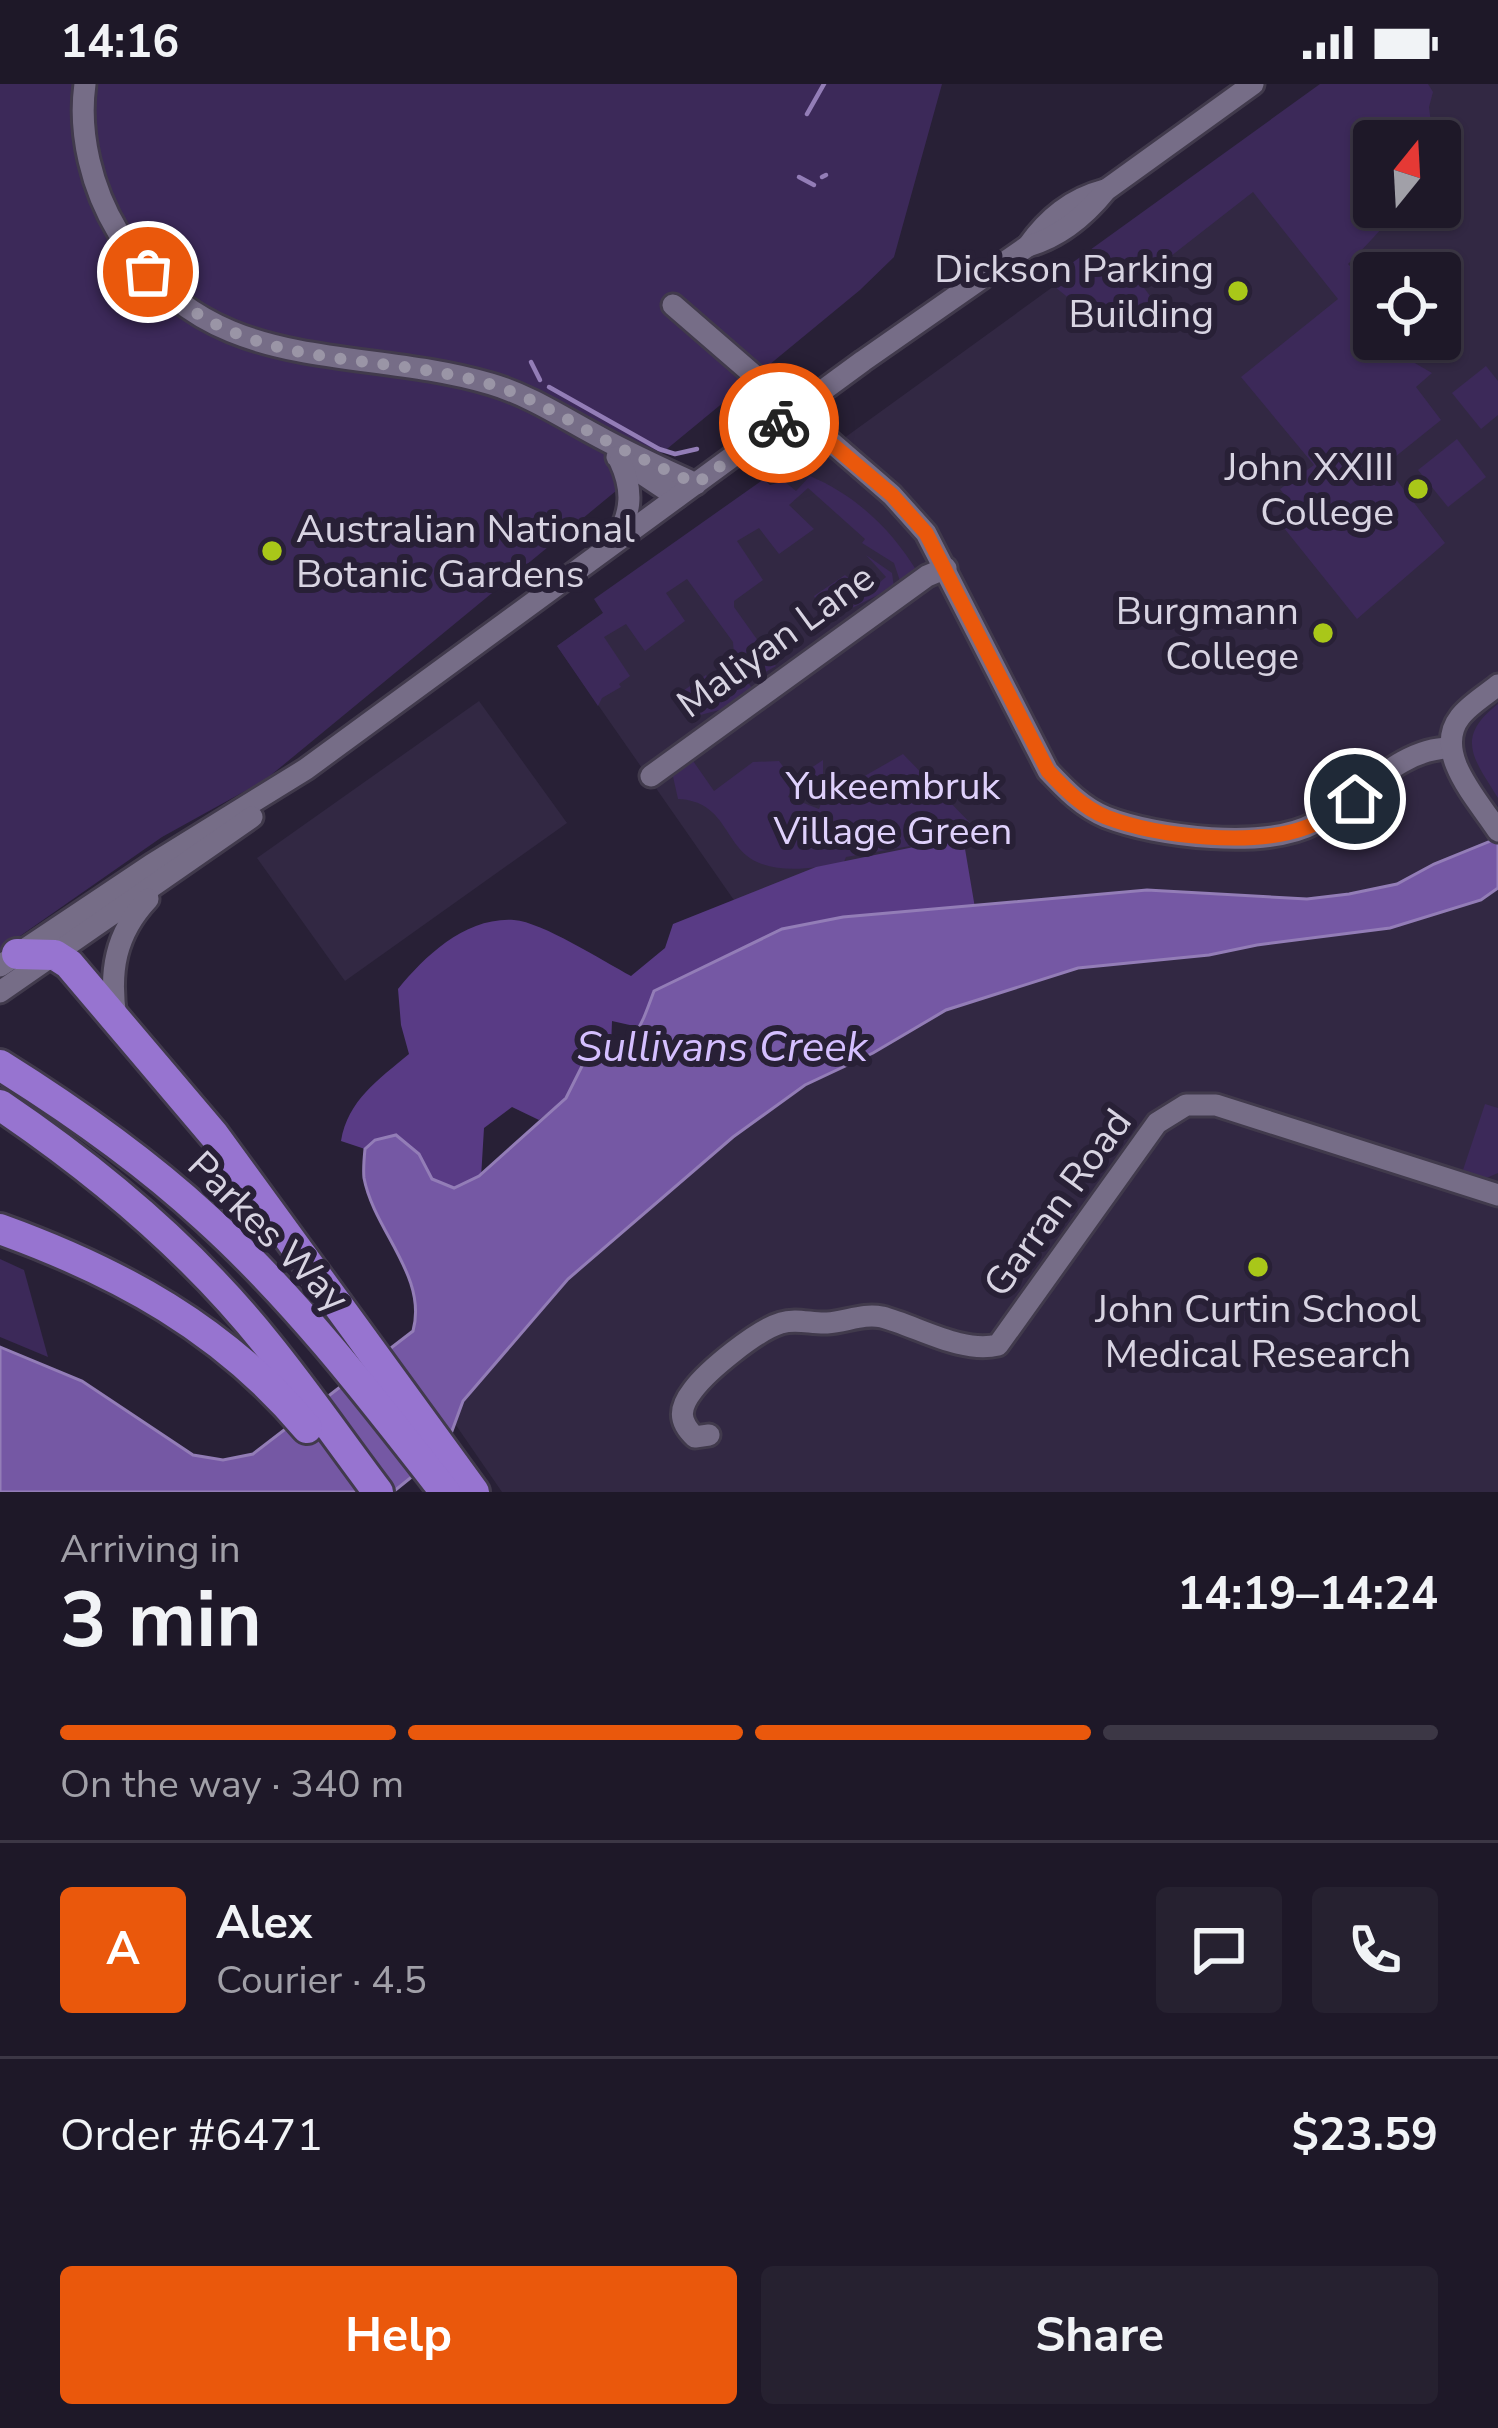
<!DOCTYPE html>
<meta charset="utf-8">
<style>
body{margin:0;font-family:"Nunito Sans",sans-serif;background:#262130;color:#f1f3f6;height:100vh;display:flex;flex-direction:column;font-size:45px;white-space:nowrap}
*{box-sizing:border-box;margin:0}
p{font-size:39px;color:#a1a0a8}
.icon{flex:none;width:66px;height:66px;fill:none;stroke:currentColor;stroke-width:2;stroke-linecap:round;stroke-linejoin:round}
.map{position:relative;height:1408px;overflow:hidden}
.side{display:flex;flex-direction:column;background:#1e1828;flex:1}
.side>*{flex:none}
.needle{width:78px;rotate:18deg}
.buttons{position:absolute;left:1353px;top:36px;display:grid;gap:24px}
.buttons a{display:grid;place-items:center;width:108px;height:108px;border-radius:12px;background:#1e1828;box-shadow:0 3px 9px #0004,0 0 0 3px #3c3745;font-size:60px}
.pin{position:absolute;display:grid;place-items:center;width:102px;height:102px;color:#fff;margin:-51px;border:6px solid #fff;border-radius:50%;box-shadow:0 3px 12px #0007}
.courier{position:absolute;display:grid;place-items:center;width:120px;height:120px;margin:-60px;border:9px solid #ea580c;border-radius:50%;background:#fff;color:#222;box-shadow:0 3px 15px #0007}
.overview em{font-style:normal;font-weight:700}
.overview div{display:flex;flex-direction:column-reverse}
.overview{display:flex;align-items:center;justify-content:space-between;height:204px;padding:0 60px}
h1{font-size:78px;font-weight:700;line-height:90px}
.bar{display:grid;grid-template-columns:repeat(4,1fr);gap:18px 12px;align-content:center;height:144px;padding:0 60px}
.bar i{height:15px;border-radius:9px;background:#3c3745}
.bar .on{background:#ea580c}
.bar p{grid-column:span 4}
.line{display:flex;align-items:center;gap:30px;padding:0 60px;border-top:3px solid #3c3745}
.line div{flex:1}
.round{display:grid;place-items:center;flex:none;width:126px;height:126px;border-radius:12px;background:#262130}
.cta{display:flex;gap:24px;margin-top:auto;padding:24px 60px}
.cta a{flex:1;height:138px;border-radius:12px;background:#ea580c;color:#fff;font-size:48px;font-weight:700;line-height:138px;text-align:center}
.cta a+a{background:#262130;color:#f1f3f6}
.status{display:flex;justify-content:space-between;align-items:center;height:84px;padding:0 60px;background:#1e1828;direction:ltr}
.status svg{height:33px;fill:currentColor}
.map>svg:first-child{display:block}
</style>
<div class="status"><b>14:16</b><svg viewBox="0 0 49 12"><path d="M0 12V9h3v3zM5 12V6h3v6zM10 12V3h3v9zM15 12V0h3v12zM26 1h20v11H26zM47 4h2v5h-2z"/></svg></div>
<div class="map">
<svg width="1498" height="1408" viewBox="0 0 1498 1408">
<rect width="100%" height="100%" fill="#282036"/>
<g fill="#322843" fill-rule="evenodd">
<path d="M 1333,0 L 1498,0 L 1498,1408 L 502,1408 L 400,1260 L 413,1247 L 417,1211 L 379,1134 L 364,1093 L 365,1065 L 479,1092 L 566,1014 L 585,976 L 616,969 L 643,944 L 648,925 L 761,855 L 557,562 ZM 1374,57 L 1440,57 L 1440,123 L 1374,123 ZM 1374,189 L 1440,189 L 1440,255 L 1374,255 Z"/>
<polygon points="479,617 567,739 345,897 257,774"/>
</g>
<g fill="#3c2959">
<polygon points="0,0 942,0 894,173 860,206 265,696 162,753 0,866"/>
<path d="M 1320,0 L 1428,0 L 1433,8 L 1429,23 L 1431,39 L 1416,57 L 1374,57 L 1374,123 L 1406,123 C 1384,139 1368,161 1348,180 L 1374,207 L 1374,255 L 1412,255 L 1413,278 L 1432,289 L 1416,303 L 1441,336 L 1385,381 L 1445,459 L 1357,535 L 1276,434 L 1292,421 L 1280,405 L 1314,381 L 1241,293 L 1338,215 L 1253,108 L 1139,197 L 1164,231 C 1117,259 1084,225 1047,197 Z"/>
<polygon points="1486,282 1498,297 1498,331 1481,345 1452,309"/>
<polygon points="1457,355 1486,393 1448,423 1418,386"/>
<path d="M 810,392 C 857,412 892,446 918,489 L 905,499 L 900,497 L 894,479 L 862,459 L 865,455 L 808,404 L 789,421 L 814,445 L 779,470 L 759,444 L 737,457 L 763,496 L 734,517 L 734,523 L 776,582 L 755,594 L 734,570 L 733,558 L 687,495 L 666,509 L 685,537 L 645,567 L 626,540 L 604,553 L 630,592 L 619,600 L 621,603 L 602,614 L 598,622 L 557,562 L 603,529 L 594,515 L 764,395 L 770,401 L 784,397 L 796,407 Z"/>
<polygon points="866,471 892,489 894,503 826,537 814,512 845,491 866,510 886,493"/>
<polygon points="723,565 755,608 734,622 693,633 680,609 706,591 722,612 745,600"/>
<path d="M 1498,620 L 1498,714 C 1474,675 1454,654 1498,620 Z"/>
<path d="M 903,670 L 981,750 L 846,773 L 843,780 C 815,783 784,790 757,778 C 724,763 727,717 678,715 L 672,688 L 691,674 L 714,707 L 753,678 L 779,677 L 793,696 L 823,676 L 823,692 L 817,713 L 792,705 L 788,713 L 819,725 L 827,703 L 838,690 L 849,701 Z"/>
<polygon points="1485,1020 1498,1024 1498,1089 1484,1095 1462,1089"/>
<polygon points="0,1175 24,1186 48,1273 0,1253"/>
</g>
<path fill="#593b85" d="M 963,753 L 975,824 L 843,833 L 782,845 L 655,907 L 643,944 L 612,937 L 611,963 L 585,976 L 566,1014 L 539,1036 L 512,1023 L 484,1044 L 481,1094 L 454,1104 L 432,1095 L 375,1056 L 365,1065 L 341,1057 C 348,1016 378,996 409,970 L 401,941 L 398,905 C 426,871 466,833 514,836 C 542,838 603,877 631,892 L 665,864 L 673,840 L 816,783 Z"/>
<path fill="#7558a4" stroke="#937db7" stroke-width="3" d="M 1498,754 L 1498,804 L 1481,816 L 1390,844 L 1257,861 L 1209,871 L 1078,884 L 946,926 L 873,969 L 805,1001 L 733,1053 L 568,1195 L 463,1317 L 445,1366 L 393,1408 L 0,1408 L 0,1263 L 82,1297 L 193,1371 L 223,1376 L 253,1370 L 413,1247 C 428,1192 374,1147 364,1094 C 363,1085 364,1075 365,1065 L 375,1056 L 396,1051 L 419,1070 L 432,1095 L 454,1104 L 479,1092 L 566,1014 L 585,976 C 634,964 638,951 654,907 L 782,845 L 843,833 L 1147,806 L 1307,815 L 1349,810 L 1397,800 L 1434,780 Z"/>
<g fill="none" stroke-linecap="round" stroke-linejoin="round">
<g stroke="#937db7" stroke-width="4.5">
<polyline points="807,30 824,0"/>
<polyline points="799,93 814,101"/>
<polyline points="822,93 826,91"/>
<polyline points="531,278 540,296"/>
<polyline points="549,303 659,365 675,370 697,365"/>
</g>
<defs>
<g id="minor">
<path d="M 85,0 C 78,50 92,105 118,148 C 207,296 352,259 491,300 C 532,312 568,337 605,356 C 635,372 666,386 696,400"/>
<path d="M 1028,162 C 1048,134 1071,115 1105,106"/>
<path d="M 673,221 L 892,411 L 926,449 L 1048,687 C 1065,705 1082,723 1106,733 C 1157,753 1266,766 1315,739 C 1360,715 1398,664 1450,664"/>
<polyline points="617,373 677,413"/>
<path d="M 616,455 C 632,428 633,405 620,377"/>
<path d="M 1498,601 C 1486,611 1469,621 1460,633 C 1432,669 1479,717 1498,747"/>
<polyline points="651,692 927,492 946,484"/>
<path d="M 0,882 L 151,781 L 306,685 L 863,277 L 1028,162 C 1060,153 1085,132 1106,106 L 1253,0"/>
<polyline points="0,908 252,733"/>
<path d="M 116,934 C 109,888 115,850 148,815"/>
<path d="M 709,1351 L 695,1353 C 678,1337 679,1324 693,1306 C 708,1286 757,1246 781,1239 C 796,1234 812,1240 827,1239 C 846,1238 863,1229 882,1233 C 917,1242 962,1270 998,1261 L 1157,1039 L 1186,1021 L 1216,1021 L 1498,1111"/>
</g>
<g id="highway">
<polyline points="17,870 55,871 69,880 214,1051 474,1408"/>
<path d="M 0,981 C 72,1026 142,1075 205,1133 C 295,1214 371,1313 445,1408"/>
<path d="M 0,1021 C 99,1088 192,1166 267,1260 C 306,1308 341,1359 378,1408"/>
<path d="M 0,1145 C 119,1188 224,1245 307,1344"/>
</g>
</defs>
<use href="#minor" stroke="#413a4c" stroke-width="27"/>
<use href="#highway" stroke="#413a4c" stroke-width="36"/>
<use href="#minor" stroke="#766d87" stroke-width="21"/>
<use href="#highway" stroke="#9774d0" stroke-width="30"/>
</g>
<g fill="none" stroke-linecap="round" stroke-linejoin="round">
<path stroke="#9a95a6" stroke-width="12" stroke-dasharray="0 21.6" d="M 148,188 C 241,291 369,265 489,300 C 531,312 567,336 605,356 C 634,372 665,385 696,400 L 779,339"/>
<path stroke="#ea580c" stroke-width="15" d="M 779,339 L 794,328 L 892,411 L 926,449 L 1048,687 C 1065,705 1082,723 1106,733 C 1158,753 1255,763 1307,743 C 1324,737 1340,724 1355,715"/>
</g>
<g fill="#a9c719" stroke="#282036" stroke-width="4.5">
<circle cx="1238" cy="207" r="12"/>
<circle cx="1418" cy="405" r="12"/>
<circle cx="272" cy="467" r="12"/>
<circle cx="1323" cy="549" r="12"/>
<circle cx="1258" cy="1183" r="12"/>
</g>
<g text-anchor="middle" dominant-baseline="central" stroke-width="12" stroke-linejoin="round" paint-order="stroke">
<g font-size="39" fill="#d8d4e2" stroke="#282036" text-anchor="end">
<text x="1214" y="185">Dickson Parking<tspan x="1214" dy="45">Building</tspan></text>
<text x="1394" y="383">John XXIII<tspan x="1394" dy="45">College</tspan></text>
<text x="296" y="445" text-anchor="start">Australian National<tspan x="296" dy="45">Botanic Gardens</tspan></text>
<text x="1299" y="527">Burgmann<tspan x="1299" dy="45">College</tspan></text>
<text x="1258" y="1225" text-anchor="middle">John Curtin School<tspan x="1258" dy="45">Medical Research</tspan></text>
</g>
<g font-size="39" fill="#d8d4e2" stroke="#282036">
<text transform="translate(776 557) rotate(-36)">Maliyan Lane</text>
<text transform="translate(1058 1119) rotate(-54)">Garran Road</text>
<text transform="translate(268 1148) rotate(45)">Parkes Way</text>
</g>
<g font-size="39" fill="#dfd1fc" stroke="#282036">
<text x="893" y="702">Yukeembruk<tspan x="893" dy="45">Village Green</tspan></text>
</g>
<g font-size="42" font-style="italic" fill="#d5bfff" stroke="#282036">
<text x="722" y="963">Sullivans Creek</text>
</g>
</g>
</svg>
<div class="buttons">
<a><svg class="needle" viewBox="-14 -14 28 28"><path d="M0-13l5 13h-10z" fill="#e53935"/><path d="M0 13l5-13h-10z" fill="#a1a0a8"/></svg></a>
<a><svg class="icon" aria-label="locate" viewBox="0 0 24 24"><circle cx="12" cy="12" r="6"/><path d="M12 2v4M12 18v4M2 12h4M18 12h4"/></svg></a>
</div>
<div class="pin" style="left:148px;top:188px;background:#ea580c"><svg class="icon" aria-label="bag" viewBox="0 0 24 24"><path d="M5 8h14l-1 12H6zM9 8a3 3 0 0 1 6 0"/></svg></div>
<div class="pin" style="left:1355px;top:715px;background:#1f2937"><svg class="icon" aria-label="home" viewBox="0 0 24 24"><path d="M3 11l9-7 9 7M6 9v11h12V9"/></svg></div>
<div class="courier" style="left:779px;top:339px"><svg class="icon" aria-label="bike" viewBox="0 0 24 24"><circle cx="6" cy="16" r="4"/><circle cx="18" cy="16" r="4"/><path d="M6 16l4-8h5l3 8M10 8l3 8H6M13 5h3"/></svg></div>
</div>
<section class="side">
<div class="overview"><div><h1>3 min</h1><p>Arriving in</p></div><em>14:19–14:24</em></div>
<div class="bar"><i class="on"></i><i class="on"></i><i class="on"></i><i></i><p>On the way · 340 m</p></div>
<div class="line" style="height:216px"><b class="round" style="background:#ea580c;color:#fff">A</b><div><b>Alex</b><p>Courier · 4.5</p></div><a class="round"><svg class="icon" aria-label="chat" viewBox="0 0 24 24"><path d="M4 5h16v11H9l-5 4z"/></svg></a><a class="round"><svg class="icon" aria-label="phone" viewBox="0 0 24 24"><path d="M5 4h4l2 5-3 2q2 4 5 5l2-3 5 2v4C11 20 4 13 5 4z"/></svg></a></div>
<div class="line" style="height:156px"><div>Order #6471</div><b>$23.59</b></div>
<div class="cta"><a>Help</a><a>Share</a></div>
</section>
